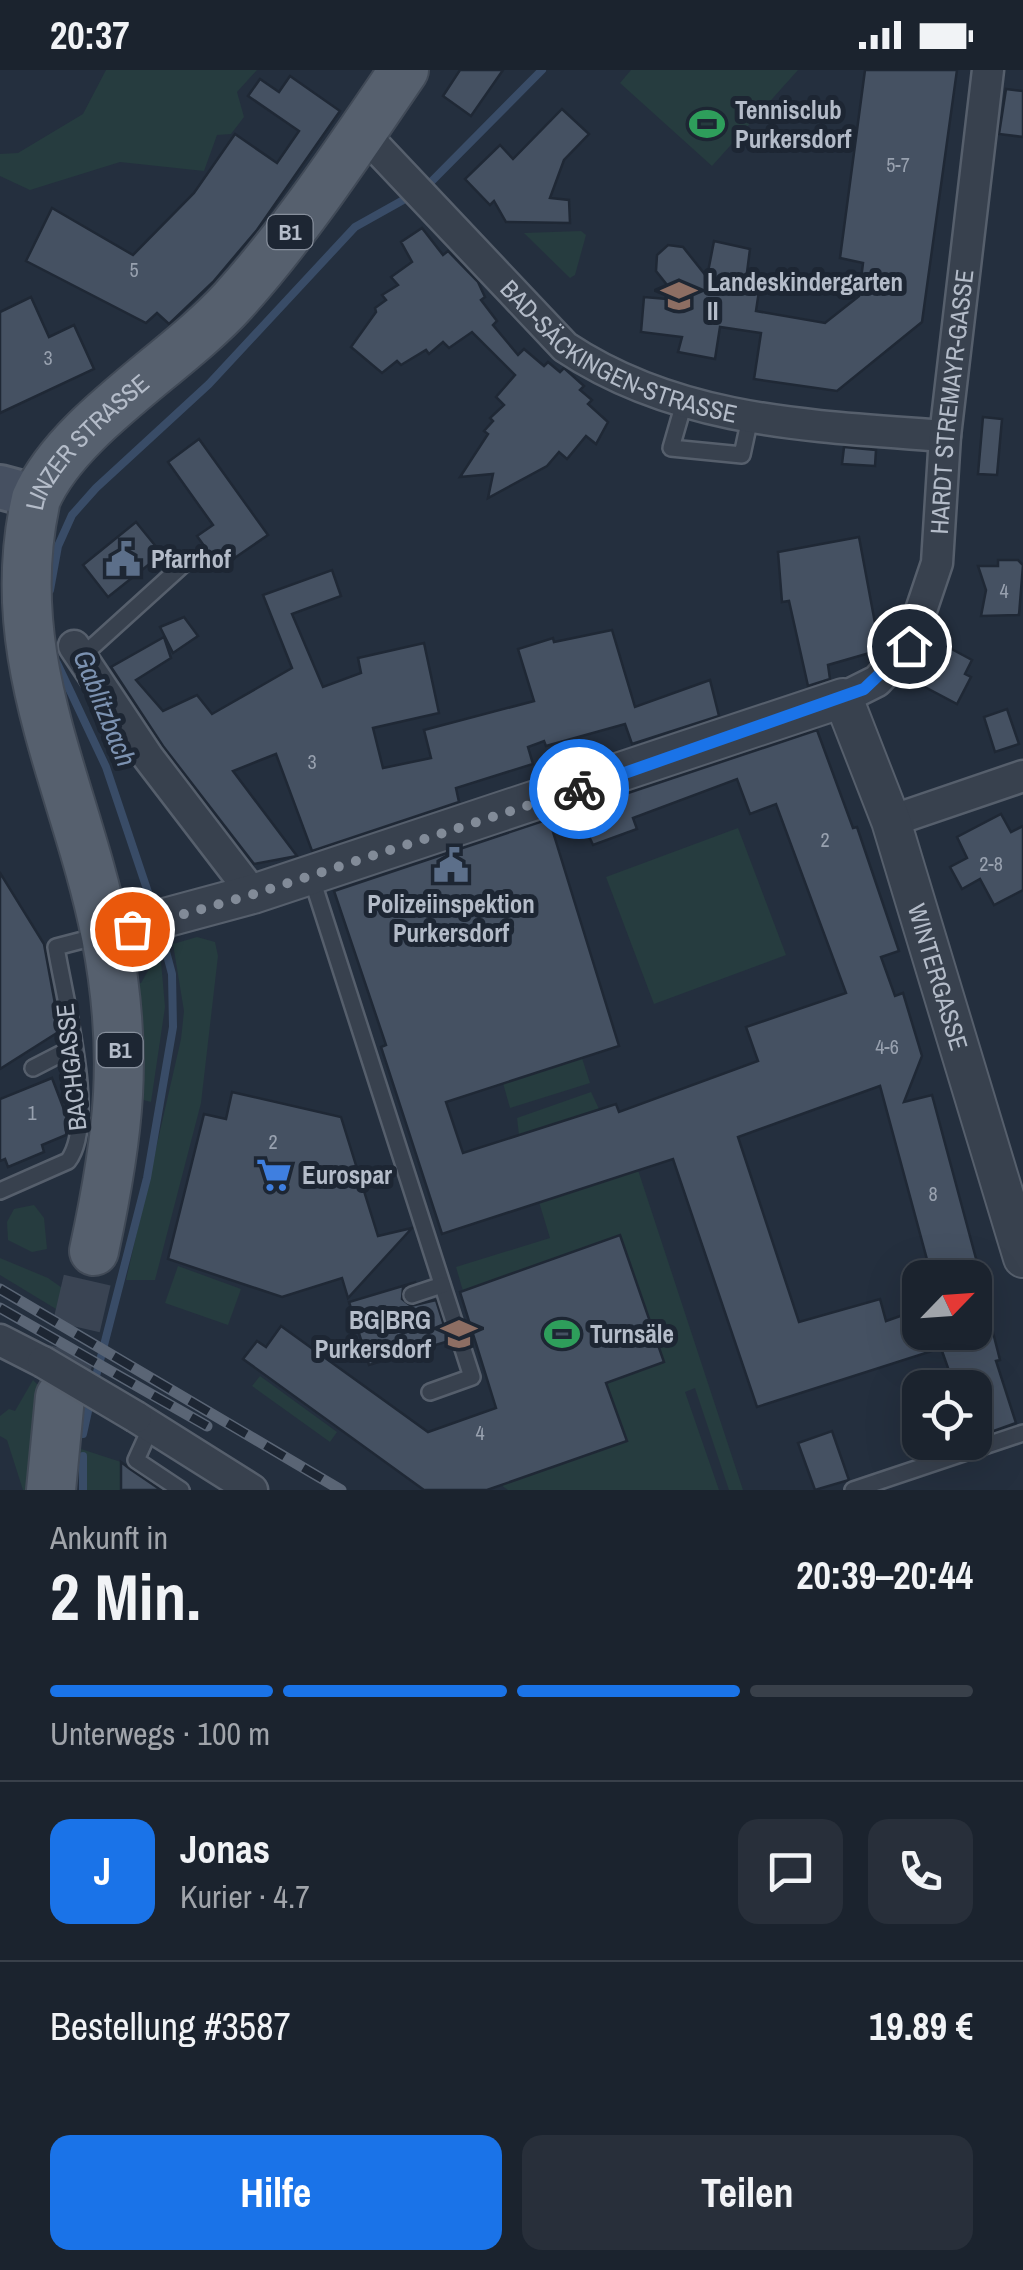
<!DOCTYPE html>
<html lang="de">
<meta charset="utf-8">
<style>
body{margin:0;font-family:"Archivo Narrow",sans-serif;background:#282f3a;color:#f1f3f6;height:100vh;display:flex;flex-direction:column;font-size:38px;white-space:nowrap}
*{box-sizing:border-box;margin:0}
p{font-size:32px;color:#a0a4aa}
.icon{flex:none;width:55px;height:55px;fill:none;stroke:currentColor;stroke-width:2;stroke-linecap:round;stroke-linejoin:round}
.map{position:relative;height:1420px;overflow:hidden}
.panel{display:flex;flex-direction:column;background:#1b232e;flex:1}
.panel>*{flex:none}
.needle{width:65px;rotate:65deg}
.fabs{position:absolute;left:902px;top:1190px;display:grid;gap:20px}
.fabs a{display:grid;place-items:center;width:90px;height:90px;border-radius:20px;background:#1b232e;box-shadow:0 10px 40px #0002,0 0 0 2px #39404a;font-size:50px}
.pin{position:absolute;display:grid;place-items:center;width:85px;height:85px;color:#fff;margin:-42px;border:5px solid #fff;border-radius:50%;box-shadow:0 2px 10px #0007}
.courier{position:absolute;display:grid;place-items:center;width:100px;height:100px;margin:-50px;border:8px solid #1a73e8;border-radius:50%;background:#fff;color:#222;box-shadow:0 2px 12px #0007}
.headline em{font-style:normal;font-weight:700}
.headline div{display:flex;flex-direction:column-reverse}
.headline{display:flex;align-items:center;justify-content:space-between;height:170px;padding:0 50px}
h1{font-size:65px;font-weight:700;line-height:75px}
.bar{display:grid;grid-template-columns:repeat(4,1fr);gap:15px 10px;align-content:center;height:120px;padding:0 50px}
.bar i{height:12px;border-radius:8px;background:#39404a}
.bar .current{background:#1a73e8}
.bar p{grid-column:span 4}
.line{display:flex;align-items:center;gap:25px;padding:0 50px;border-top:2px solid #39404a}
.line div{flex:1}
.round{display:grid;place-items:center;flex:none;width:105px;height:105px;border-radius:20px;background:#282f3a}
.button{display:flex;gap:20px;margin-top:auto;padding:20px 50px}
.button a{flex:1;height:115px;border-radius:20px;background:#1a73e8;color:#fff;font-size:40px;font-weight:700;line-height:115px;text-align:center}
.button a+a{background:#282f3a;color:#f1f3f6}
.status{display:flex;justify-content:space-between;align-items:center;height:70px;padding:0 50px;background:#1b232e;direction:ltr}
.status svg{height:28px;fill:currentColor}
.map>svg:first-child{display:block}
</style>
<div class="status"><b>20:37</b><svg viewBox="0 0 49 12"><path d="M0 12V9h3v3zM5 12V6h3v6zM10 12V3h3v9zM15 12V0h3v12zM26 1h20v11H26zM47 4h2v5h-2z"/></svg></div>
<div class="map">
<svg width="1023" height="1420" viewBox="0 0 1023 1420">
<rect width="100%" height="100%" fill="#242f3e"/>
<g fill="#263c3f">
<polygon points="106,0 257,0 237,22 244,47 231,64 217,65 204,101 120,92 30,120 0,106 0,84 18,83 83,44"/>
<polygon points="631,0 798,0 712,96 620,13"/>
<polygon points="581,161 586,165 575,205 570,208 524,163"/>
<polygon points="738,758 786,885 654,934 606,807"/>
<polygon points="197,867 215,872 218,886 201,1033 155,1210 126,1210 181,969 184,941 173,874"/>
<polygon points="160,880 165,937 151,1032 140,1029 135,914 141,913"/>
<polygon points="582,988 590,1013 510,1038 503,1013"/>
<polygon points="591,1022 599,1039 519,1065 517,1048"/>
<polygon points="638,1100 743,1420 729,1420 695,1318 685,1322 719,1420 508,1420 501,1415 626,1370 606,1313 664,1292 619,1166 463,1221 456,1197 550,1168 539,1132"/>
<polygon points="34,1135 44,1148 47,1179 32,1182 8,1170 7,1152 14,1139"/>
<polygon points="0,1188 48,1208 65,1220 56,1239 0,1205"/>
<polygon points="178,1196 241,1219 228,1255 165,1233"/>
<polygon points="260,1306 337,1362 330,1372 252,1316"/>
<polygon points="33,1310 40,1317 31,1420 23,1420 7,1370 0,1366 0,1346 9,1339 15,1341"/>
<polygon points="81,1379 121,1392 121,1420 79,1420"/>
</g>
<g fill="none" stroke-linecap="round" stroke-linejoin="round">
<g stroke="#394c67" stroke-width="8">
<polyline points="426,117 542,0"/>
<polyline points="50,520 58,476 72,445 96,418 209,314 355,157 414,124"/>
<polyline points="57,593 106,697 154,840"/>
<polyline points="94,1314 147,1108 173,957 172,904 160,859"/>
<polyline points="83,1364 91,1328"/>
<polyline points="83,1420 83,1386"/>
</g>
</g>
<g fill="#455162" stroke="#1f2835" stroke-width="2.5">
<polygon points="460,0 503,0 471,46 443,26"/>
<polygon points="865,0 957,0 922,252 837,321 754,309 761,263 720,257 715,289 678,282 682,267 641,262 644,227 679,230 656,201 657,185 668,175 683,177 707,207 714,171 750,179 745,218 759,221 756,241 825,253 859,226 863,193 840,188"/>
<polygon points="290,6 340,41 257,160 213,212 169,254 157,243 146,253 26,191 52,138 133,185 194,123 235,64 277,93 299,61 248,26 260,9 279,22"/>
<polygon points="1006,19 1023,21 1023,67 999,64"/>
<polygon points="562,39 589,64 564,90 550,128 569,130 570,153 506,152 494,131 490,135 465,109 500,75 513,89"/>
<polygon points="422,158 443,185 448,181 478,212 485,227 481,230 497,251 493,255 518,285 524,279 544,296 548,292 560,302 564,298 584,316 580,320 592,330 588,334 608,352 596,374 586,366 567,389 559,382 547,396 488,428 493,404 460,407 488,364 484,361 493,351 490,348 504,335 496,327 515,305 472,262 449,278 443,272 429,284 426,280 401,295 397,291 382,303 351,277 376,242 375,238 386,230 382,225 398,215 391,207 412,192 401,172"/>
<polygon points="31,227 49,267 74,255 94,299 0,343 0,242"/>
<polygon points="983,347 1002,349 997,405 978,404"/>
<polygon points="199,369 268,465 220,498 197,466 213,455 168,392"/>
<polygon points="844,377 876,380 875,396 842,394"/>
<polygon points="136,452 162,484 108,527 83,495"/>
<polygon points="859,467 880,580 828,595 830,609 808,616 789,531 782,532 778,482"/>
<polygon points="998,490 1018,490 1023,495 1019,545 981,546 986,520 978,496 998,496"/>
<polygon points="332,500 341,526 292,544 323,617 361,603 358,588 424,573 439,643 373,658 383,698 431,688 424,660 534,631 518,579 553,568 554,572 612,560 635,637 710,610 719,646 632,674 625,654 546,676 544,671 528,677 533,694 456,718 459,732 312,781 276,684 233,701 297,786 254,794 163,676 111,597 164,567 171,588 136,610 163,641 197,625 212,644 292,598 263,525"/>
<polygon points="184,547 198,566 173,583 160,557"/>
<polygon points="944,575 972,590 965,604 971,607 957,634 923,616"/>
<polygon points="1007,639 1019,674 995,682 984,647"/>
<polygon points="817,660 853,758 857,757 899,881 881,887 895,926 903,923 922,986 904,1032 932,1025 978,1196 932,1208 880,1016 738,1067 799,1252 880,1229 886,1251 920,1239 920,1262 975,1262 975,1220 982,1219 1000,1290 996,1291 1016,1353 977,1367 975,1318 955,1318 941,1278 757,1337 673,1089 442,1164 381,977 386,975 334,821 549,749 619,976 446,1032 463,1083 616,1034 619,1042 758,991 746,957 846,923 776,734 750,744 737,709 633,748 637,759 593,775 577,740"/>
<polygon points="1001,744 1011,762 1023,756 1023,820 994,835 980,809 962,819 950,797 967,788 957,767"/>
<polygon points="0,803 44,874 60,961 0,999"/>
<polygon points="52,1008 68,1050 66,1065 42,1075 44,1082 8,1097 5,1089 0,1091 0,1029"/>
<polygon points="232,1022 341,1047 378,1166 412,1158 348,1228 342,1208 282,1227 168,1189 204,1044 226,1049"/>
<polygon points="620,1165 664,1292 606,1313 627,1371 487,1420 424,1420 243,1289 257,1271 266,1277 281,1256 428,1362 496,1338 460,1222"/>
<polygon points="416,1212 403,1218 402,1229 411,1236 436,1230 449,1271 369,1295 349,1232"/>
<polygon points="832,1361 849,1410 815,1420 798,1373"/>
<polygon points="121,1392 130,1399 161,1420 121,1420"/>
</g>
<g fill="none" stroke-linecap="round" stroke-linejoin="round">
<polyline stroke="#3a4453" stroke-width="48" stroke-dasharray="48 24" stroke-linecap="butt" points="60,1327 94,1181"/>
<defs>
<g id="service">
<polyline points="684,333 671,378 742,385 750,348"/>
<polyline points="80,588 186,492"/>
<polyline points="311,806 472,1307 430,1322"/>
<polyline points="33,998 72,978"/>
<path d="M 0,1121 L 68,1091 C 98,1052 64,927 56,877 L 102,865"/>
<polyline points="412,1225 442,1215"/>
<polyline points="151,1357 136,1390 181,1420"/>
<polyline points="853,1420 1023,1363"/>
</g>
<g id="minor">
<path id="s1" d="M 362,62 L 565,277 C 679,353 813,356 945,366"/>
<polyline points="74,576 148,687 253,824"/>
<path id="s2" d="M 843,628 L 877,611 L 909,576 L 937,493 L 945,366 L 988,0"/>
<polyline points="891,751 1023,706"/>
<polyline points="0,1270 43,1292"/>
<polyline points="136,1347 252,1420"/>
</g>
<g id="tertiary">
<path id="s3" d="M 105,864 L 253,824 L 843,628 L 891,751 L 1023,1188"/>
</g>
<polyline id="secondary" points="0,417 37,427"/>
<g id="primary">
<path id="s4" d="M 94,1181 C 119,1065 129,985 106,866 C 76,715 0,588 36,429 C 68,355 177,293 233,231 C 297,160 350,79 404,0"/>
<polyline points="51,1420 60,1327"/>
</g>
</defs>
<use href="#service" stroke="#565f6c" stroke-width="20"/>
<use href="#minor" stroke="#565f6c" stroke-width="35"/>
<use href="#tertiary" stroke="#565f6c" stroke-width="42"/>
<use href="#secondary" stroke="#565f6c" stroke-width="48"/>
<use href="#primary" stroke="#414a57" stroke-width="52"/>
<use href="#service" stroke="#38414e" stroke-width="15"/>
<use href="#minor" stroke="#38414e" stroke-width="30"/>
<use href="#tertiary" stroke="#38414e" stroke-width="38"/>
<use href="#secondary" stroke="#465061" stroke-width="42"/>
<use href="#primary" stroke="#56606e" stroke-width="48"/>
<defs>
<g id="rail">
<polyline points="0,1219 341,1420"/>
<polyline points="0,1238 207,1356"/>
</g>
</defs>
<use href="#rail" stroke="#5a6575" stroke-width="11"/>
<use href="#rail" stroke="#1d2633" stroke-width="8" stroke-dasharray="22" stroke-linecap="butt"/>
<defs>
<polyline id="minor-bridge" points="43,1292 136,1347"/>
</defs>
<use href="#minor-bridge" stroke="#565f6c" stroke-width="35" stroke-linecap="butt"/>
<use href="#minor-bridge" stroke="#38414e" stroke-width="30"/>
</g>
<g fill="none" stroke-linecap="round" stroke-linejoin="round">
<polyline stroke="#828b98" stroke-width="10" stroke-dasharray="0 18" points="132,859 254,824 579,719"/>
<polyline stroke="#1a73e8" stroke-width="12" points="579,719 864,619 909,576"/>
</g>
<defs>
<symbol id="stadium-bare" viewBox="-9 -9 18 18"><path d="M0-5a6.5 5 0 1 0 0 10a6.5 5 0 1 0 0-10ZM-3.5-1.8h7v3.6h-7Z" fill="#2e9e5b" stroke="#1d2633" stroke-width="2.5" paint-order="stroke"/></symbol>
<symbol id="school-bare" viewBox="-9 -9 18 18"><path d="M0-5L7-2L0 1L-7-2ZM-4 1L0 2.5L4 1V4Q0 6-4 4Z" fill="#8d6e63" stroke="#1d2633" stroke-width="2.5" paint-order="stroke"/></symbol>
<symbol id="civic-bare" viewBox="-9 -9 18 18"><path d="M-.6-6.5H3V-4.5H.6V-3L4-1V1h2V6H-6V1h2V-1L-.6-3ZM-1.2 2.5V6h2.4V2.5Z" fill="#5c6f8a" stroke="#1d2633" stroke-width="2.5" paint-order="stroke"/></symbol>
<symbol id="supermarket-bare" viewBox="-9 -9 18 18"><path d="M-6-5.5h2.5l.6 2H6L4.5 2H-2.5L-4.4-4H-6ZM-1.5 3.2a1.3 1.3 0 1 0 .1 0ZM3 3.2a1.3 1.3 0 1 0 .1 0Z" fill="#3f7fe0" stroke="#1d2633" stroke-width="2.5" paint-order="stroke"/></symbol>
</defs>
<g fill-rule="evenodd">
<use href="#stadium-bare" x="682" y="29" width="50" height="50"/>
<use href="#school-bare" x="654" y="201" width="50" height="50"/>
<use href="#civic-bare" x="98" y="464" width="50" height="50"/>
<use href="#civic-bare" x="426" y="770" width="50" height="50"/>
<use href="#supermarket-bare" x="249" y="1080" width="50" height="50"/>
<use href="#school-bare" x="434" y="1239" width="50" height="50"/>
<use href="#stadium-bare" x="537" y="1239" width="50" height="50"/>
</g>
<g text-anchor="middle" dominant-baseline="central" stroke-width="10" stroke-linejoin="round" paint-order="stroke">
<g font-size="20" fill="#98a1af">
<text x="898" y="94">5-7</text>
<text x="134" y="199">5</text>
<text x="48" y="287">3</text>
<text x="1004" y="520">4</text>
<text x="312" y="691">3</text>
<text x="825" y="769">2</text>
<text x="991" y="793">2-8</text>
<text x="887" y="976">4-6</text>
<text x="32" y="1042">1</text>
<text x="273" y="1071">2</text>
<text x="933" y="1123">8</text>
<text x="480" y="1362">4</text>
</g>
<g fill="#1d2633" stroke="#878f9c" stroke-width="2.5">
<rect x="267.5" y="145" width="45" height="34" rx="8"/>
<rect x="97.5" y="963" width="45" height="34" rx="8"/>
</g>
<g font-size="22" font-weight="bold" fill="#b4bcc9">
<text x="290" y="162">B1</text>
<text x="120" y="980">B1</text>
</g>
<g font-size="25" font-weight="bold" fill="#b4bcc9" stroke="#1d2633" text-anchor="start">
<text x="735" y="40">Tennisclub<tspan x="735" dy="29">Purkersdorf</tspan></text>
<text x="707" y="212">Landeskindergarten<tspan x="707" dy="29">II</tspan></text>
<text x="151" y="489">Pfarrhof</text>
<text x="451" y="834" text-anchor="middle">Polizeiinspektion<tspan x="451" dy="29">Purkersdorf</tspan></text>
<text x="302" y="1105">Eurospar</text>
<text x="431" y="1250" text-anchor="end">BG|BRG<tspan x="431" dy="29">Purkersdorf</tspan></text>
<text x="590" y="1264">Turnsäle</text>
</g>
<g font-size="25" fill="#b4bcc9" stroke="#1d2633">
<text stroke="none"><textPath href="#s1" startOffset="345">BAD-SÄCKINGEN-STRASSE</textPath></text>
<text stroke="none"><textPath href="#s2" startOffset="335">HARDT STREMAYR-GASSE</textPath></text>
<text stroke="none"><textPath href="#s4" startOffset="842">LINZER STRASSE</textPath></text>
<text stroke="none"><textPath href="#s3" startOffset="1070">WINTERGASSE</textPath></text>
<text transform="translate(71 997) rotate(-96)">BACHGASSE</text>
</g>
<g font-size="28" font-style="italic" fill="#7c92b1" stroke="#1d2633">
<text transform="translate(105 638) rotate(68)">Gablitzbach</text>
</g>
</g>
</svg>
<div class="fabs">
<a><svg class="needle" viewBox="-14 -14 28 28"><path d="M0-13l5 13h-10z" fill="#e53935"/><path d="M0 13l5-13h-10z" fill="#a0a4aa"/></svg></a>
<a><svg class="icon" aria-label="locate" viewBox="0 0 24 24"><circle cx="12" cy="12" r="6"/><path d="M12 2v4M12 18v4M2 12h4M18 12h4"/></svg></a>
</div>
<div class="pin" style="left:132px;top:859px;background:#ea580c"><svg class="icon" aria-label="bag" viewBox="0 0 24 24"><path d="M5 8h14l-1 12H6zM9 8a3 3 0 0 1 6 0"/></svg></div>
<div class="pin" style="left:909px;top:576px;background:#1f2937"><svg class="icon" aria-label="home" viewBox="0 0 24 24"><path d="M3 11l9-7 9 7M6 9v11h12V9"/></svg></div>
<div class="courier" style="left:579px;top:719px"><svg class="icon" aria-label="bike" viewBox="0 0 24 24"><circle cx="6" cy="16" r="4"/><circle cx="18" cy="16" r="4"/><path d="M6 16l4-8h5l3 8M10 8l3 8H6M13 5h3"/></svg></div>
</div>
<section class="panel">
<div class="headline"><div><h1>2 Min.</h1><p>Ankunft in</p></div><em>20:39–20:44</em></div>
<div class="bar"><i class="current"></i><i class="current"></i><i class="current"></i><i></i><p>Unterwegs · 100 m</p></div>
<div class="line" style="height:180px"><b class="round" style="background:#1a73e8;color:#fff">J</b><div><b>Jonas</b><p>Kurier · 4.7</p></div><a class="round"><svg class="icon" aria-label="chat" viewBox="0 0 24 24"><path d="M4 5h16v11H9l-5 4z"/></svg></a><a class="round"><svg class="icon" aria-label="phone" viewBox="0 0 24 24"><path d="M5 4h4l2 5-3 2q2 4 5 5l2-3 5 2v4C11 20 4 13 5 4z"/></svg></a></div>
<div class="line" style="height:130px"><div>Bestellung #3587</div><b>19.89 €</b></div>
<div class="button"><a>Hilfe</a><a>Teilen</a></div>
</section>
